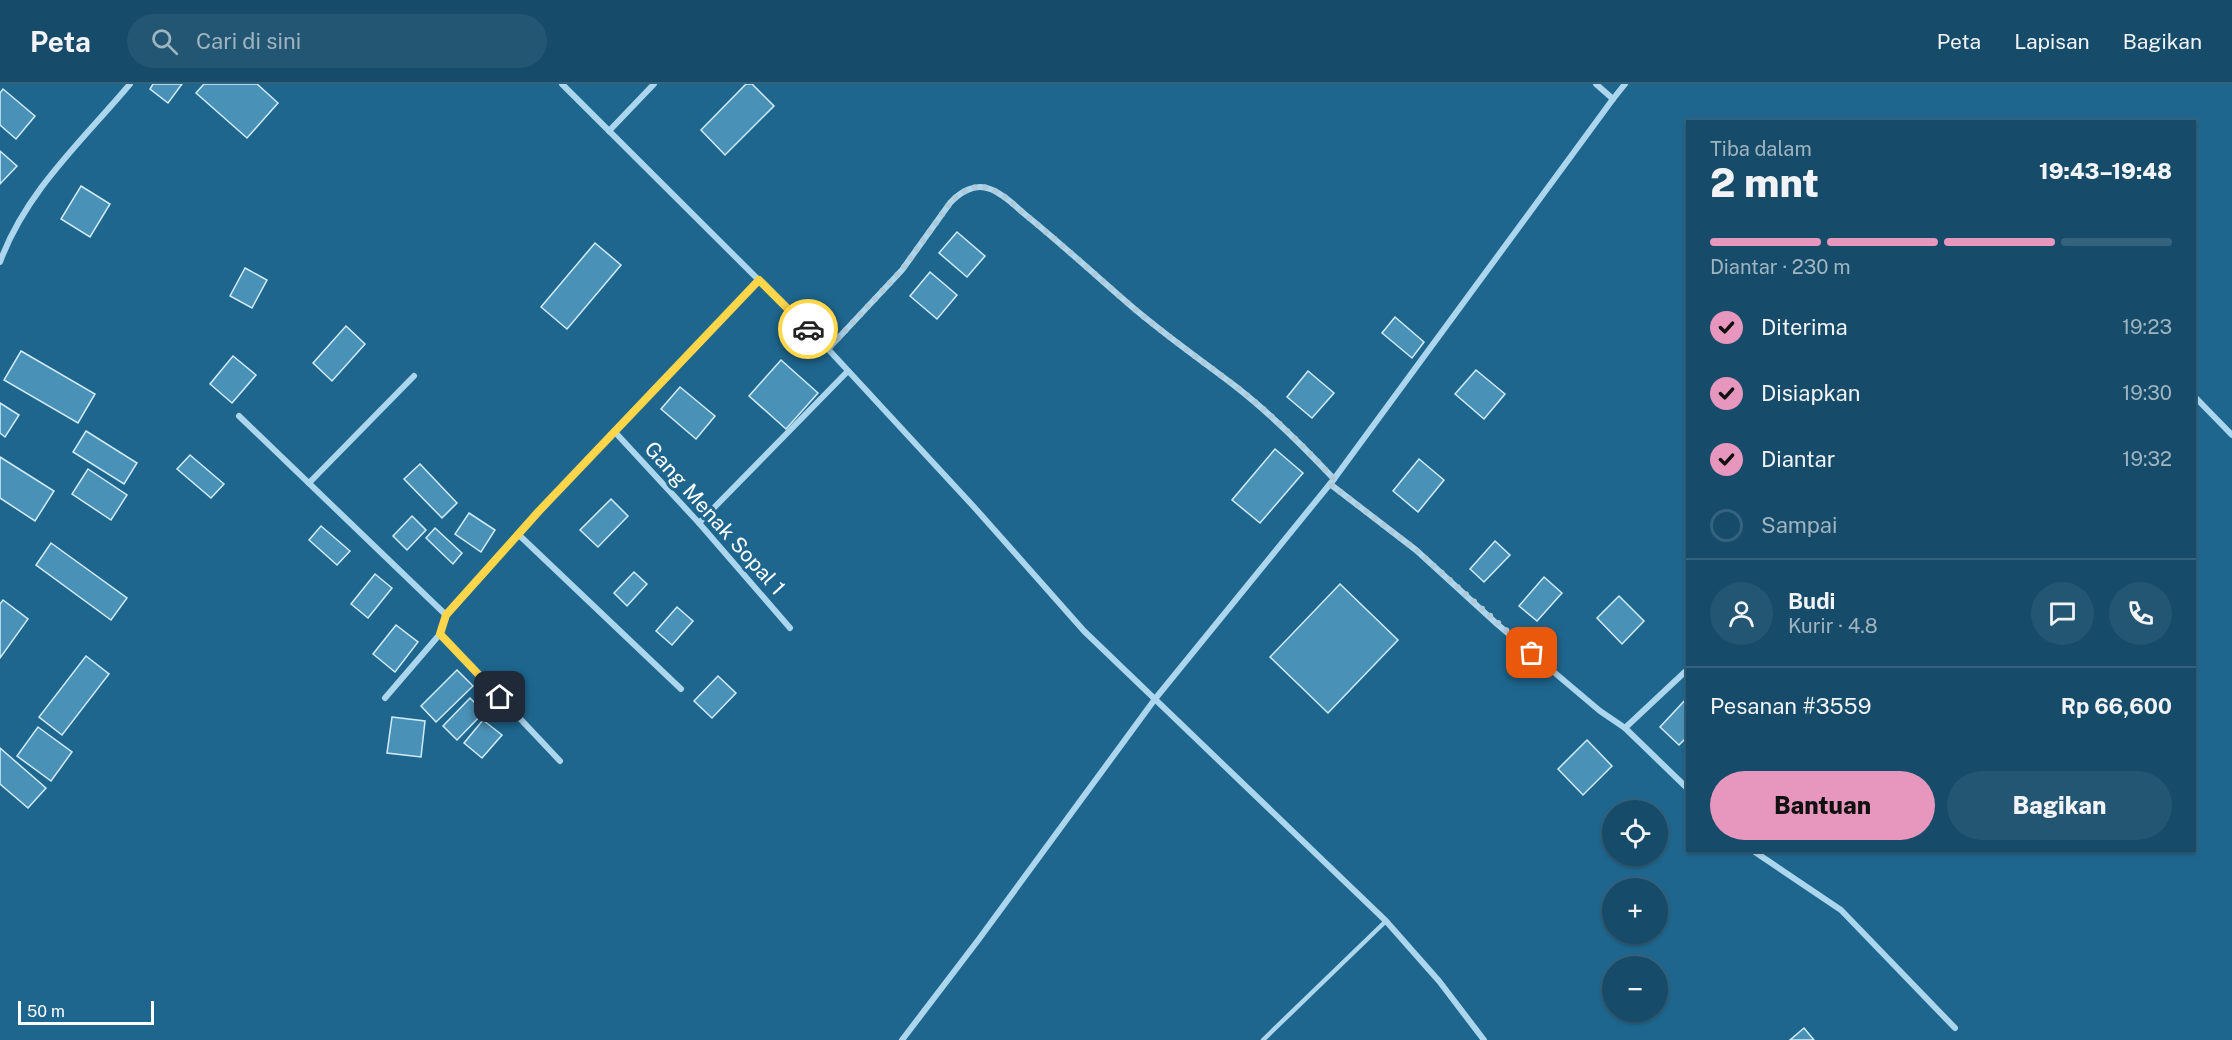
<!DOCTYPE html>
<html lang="id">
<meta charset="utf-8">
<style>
body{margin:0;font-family:"Public Sans",sans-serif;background:#235672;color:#f1f3f6;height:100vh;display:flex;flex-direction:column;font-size:22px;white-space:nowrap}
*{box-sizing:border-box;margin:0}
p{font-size:20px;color:#9eb4c1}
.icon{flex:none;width:33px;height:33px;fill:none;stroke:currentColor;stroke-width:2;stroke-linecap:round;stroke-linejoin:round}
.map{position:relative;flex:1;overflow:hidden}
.side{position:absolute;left:1686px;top:36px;width:510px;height:732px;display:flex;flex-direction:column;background:#164c6a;border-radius:0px;box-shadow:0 2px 4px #0004,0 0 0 2px #35637e}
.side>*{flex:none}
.fabs{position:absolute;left:1602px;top:716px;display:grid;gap:12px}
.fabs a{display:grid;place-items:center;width:66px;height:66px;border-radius:50%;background:#164c6a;box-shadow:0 2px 4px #0004,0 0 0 2px #35637e;font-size:30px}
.scale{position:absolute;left:18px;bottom:15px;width:136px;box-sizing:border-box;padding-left:6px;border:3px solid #fff;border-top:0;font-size:16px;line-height:21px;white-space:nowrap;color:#fff;-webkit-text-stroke:4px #1e668e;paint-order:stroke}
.pin{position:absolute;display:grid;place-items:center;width:51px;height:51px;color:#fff;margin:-26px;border-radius:12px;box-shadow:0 3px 9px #0006}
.courier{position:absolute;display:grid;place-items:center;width:60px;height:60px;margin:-30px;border:4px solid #ffd54a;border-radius:50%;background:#fff;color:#222;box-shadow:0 2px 8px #0007}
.summary em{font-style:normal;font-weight:800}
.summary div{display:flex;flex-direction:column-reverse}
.summary{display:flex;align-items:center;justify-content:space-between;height:102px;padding:0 24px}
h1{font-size:39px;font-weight:800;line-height:45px}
.bar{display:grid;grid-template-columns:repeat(4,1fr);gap:9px 6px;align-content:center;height:72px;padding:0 24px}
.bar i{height:8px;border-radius:4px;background:#35637e}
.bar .active{background:#e797bd}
.bar p{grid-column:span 4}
.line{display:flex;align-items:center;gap:15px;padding:0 24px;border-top:2px solid #35637e}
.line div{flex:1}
.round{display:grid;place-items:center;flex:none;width:63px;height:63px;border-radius:32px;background:#235672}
ol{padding:0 24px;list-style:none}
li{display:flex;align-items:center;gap:18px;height:66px}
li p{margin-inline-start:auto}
li .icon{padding:6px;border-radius:50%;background:#e797bd;color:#111;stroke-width:4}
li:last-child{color:#9eb4c1}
li i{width:33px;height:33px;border:3px solid #35637e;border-radius:50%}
.action{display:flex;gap:12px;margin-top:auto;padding:12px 24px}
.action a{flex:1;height:69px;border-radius:36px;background:#e797bd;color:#111;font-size:24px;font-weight:800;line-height:69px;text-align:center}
.action a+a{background:#235672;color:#f1f3f6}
header{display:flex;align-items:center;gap:36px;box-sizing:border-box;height:84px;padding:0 30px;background:#164c6a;border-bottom:2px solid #35637e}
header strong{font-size:28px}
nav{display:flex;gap:33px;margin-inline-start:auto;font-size:21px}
.search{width:420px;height:54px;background:#235672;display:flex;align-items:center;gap:15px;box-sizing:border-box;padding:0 21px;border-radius:33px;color:#9eb4c1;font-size:22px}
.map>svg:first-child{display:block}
</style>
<header>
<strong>Peta</strong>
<div class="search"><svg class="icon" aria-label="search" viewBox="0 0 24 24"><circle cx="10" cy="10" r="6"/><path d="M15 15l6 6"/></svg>Cari di sini</div>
<nav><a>Peta</a><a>Lapisan</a><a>Bagikan</a></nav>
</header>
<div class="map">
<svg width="2232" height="956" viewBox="0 0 2232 956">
<rect width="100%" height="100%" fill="#1e668e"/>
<g fill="#4a91b8" stroke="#d1ecf9" stroke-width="1.5">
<polygon points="153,0 182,0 168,19 150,5"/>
<polygon points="204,0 257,0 278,19 247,54 196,9"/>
<polygon points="746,0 752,0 774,22 725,71 701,46"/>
<polygon points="3,5 35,32 16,55 0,41 0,9"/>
<polygon points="0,67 17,82 0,100"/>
<polygon points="81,102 110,120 90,153 61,135"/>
<polygon points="957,148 985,172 967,193 939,169"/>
<polygon points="595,159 621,181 567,245 541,223"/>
<polygon points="245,184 267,196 252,224 230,212"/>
<polygon points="930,188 957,211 937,235 910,212"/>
<polygon points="1395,233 1424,258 1412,274 1382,249"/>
<polygon points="346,242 365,260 332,297 313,279"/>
<polygon points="21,267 95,310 78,339 4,296"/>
<polygon points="233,272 256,291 232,319 210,300"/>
<polygon points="781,276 818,309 786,345 749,312"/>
<polygon points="1476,286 1505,310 1484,335 1455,310"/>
<polygon points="1308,287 1334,309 1312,334 1287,313"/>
<polygon points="680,303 715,332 696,355 661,325"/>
<polygon points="0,319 19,331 5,353 0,349"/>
<polygon points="86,347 137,379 124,400 73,368"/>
<polygon points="1275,365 1303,389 1260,439 1232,416"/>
<polygon points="190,371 224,400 211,414 177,385"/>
<polygon points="0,373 54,407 35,437 0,414"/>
<polygon points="1419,375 1444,396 1418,428 1393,407"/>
<polygon points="420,380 457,419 442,434 404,395"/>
<polygon points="88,385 127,411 111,436 72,410"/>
<polygon points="611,415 628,432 598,463 580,446"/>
<polygon points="469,429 495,446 481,468 455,450"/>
<polygon points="412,432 426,446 407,466 393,452"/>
<polygon points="321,442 350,467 337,481 309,456"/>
<polygon points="435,444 462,469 453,480 426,454"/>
<polygon points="1495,457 1510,471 1484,498 1470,485"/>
<polygon points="51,459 127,514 111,536 36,481"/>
<polygon points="634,488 647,500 627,522 614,509"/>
<polygon points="375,490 392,504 368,534 351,520"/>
<polygon points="1544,493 1562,509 1537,537 1519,522"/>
<polygon points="1340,500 1398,556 1328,629 1270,573"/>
<polygon points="1619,512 1644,537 1622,560 1597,534"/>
<polygon points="3,516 28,535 0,574 0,520"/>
<polygon points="677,523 693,537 672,561 656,547"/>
<polygon points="396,541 418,558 395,588 373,570"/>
<polygon points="86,572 109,590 62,651 39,633"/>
<polygon points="457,586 473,602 436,638 421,622"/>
<polygon points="718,592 736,609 712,634 694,617"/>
<polygon points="1688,613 1688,652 1679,661 1660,643"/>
<polygon points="470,614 484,628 457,656 443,642"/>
<polygon points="392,633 425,637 421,673 387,669"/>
<polygon points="483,636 502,651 482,674 464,659"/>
<polygon points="38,643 72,668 51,697 17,672"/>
<polygon points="1587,656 1612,682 1583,711 1558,685"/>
<polygon points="0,664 46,704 28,724 0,700"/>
<polygon points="1804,944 1814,956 1790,956"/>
</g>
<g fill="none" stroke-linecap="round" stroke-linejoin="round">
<polyline stroke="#acd6ed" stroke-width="4.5" points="1263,956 1386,837"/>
<g stroke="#acd6ed" stroke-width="6">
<polyline points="562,0 828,265 974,423 1084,547 1386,837 1439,897 1484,956"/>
<polyline points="1596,0 1613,15"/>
<polyline points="609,47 654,0"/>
<path d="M 0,178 C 26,107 82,57 130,0"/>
<path d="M 828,265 L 902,186 L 950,119 C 960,108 975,99 990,105 C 1004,110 1016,123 1027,132 C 1060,159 1091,187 1123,215 C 1159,247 1197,273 1235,302 C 1271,330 1303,362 1334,395"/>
<polyline points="2194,312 2232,351"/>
<polyline points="239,332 446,531 539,427 759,196"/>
<polyline points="614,347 699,439 790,544"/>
<polyline points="309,399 414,292"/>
<polyline points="1330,400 1416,466 1497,540 1600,627 1625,644 1688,705"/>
<polyline points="699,439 848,287"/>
<polyline points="519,451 681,605"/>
<polyline points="440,550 560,677"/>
<polyline points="385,614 440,550 446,531"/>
<polyline points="1625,644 1688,585"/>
<polyline points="1752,766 1841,826 1955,944"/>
<polyline points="902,956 979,855 1155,615 1334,395 1613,15 1625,0"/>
</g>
</g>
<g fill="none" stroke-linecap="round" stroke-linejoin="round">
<path stroke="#b0c9d7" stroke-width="6" stroke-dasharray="0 10.8" d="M 808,245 L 828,265 L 902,186 L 950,119 C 960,108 975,99 990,105 C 1004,110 1016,123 1027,132 C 1060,159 1091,187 1123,215 C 1159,247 1197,273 1235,302 C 1271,329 1303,362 1334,395 L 1330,400 L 1416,466 L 1532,569"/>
<polyline stroke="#ffd54a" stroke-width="8" points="500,613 440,550 446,531 539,427 759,196 808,245"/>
</g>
<g text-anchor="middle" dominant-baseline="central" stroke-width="6" stroke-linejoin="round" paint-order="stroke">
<g font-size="21" fill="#fff" stroke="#1e668e">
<text transform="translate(715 434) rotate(48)">Gang Menak Sopal 1</text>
</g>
</g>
</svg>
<div class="fabs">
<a><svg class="icon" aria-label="locate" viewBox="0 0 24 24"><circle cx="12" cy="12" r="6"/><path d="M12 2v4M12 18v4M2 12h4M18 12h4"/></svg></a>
<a>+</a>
<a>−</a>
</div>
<div class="scale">50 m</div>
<div class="pin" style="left:1532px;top:569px;background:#ea580c"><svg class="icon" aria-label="bag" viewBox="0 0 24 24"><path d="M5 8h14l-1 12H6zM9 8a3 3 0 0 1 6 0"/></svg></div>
<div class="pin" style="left:500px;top:613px;background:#1f2937"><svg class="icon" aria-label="home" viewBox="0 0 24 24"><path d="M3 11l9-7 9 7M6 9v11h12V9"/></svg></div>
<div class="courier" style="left:808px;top:245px"><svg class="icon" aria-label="car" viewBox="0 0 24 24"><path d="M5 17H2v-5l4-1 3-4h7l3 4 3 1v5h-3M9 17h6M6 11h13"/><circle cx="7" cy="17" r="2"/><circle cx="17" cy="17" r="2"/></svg></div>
<section class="side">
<div class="summary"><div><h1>2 mnt</h1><p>Tiba dalam</p></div><em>19:43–19:48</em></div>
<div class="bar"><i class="active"></i><i class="active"></i><i class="active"></i><i></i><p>Diantar · 230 m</p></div>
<ol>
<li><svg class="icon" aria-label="check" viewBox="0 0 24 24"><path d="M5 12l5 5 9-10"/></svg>Diterima<p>19:23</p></li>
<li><svg class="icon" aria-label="check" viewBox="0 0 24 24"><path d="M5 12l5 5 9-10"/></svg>Disiapkan<p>19:30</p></li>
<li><svg class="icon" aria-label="check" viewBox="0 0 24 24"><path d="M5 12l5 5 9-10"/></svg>Diantar<p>19:32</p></li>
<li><i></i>Sampai</li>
</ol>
<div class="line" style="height:108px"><a class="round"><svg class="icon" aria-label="person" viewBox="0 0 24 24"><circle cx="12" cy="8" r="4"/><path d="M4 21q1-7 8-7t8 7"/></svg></a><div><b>Budi</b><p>Kurir · 4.8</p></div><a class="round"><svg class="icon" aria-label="chat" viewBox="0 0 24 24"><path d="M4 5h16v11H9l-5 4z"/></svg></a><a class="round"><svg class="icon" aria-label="phone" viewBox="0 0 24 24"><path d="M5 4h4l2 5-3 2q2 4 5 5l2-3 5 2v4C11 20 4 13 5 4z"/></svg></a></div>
<div class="line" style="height:78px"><div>Pesanan #3559</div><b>Rp 66,600</b></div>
<div class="action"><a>Bantuan</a><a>Bagikan</a></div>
</section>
</div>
